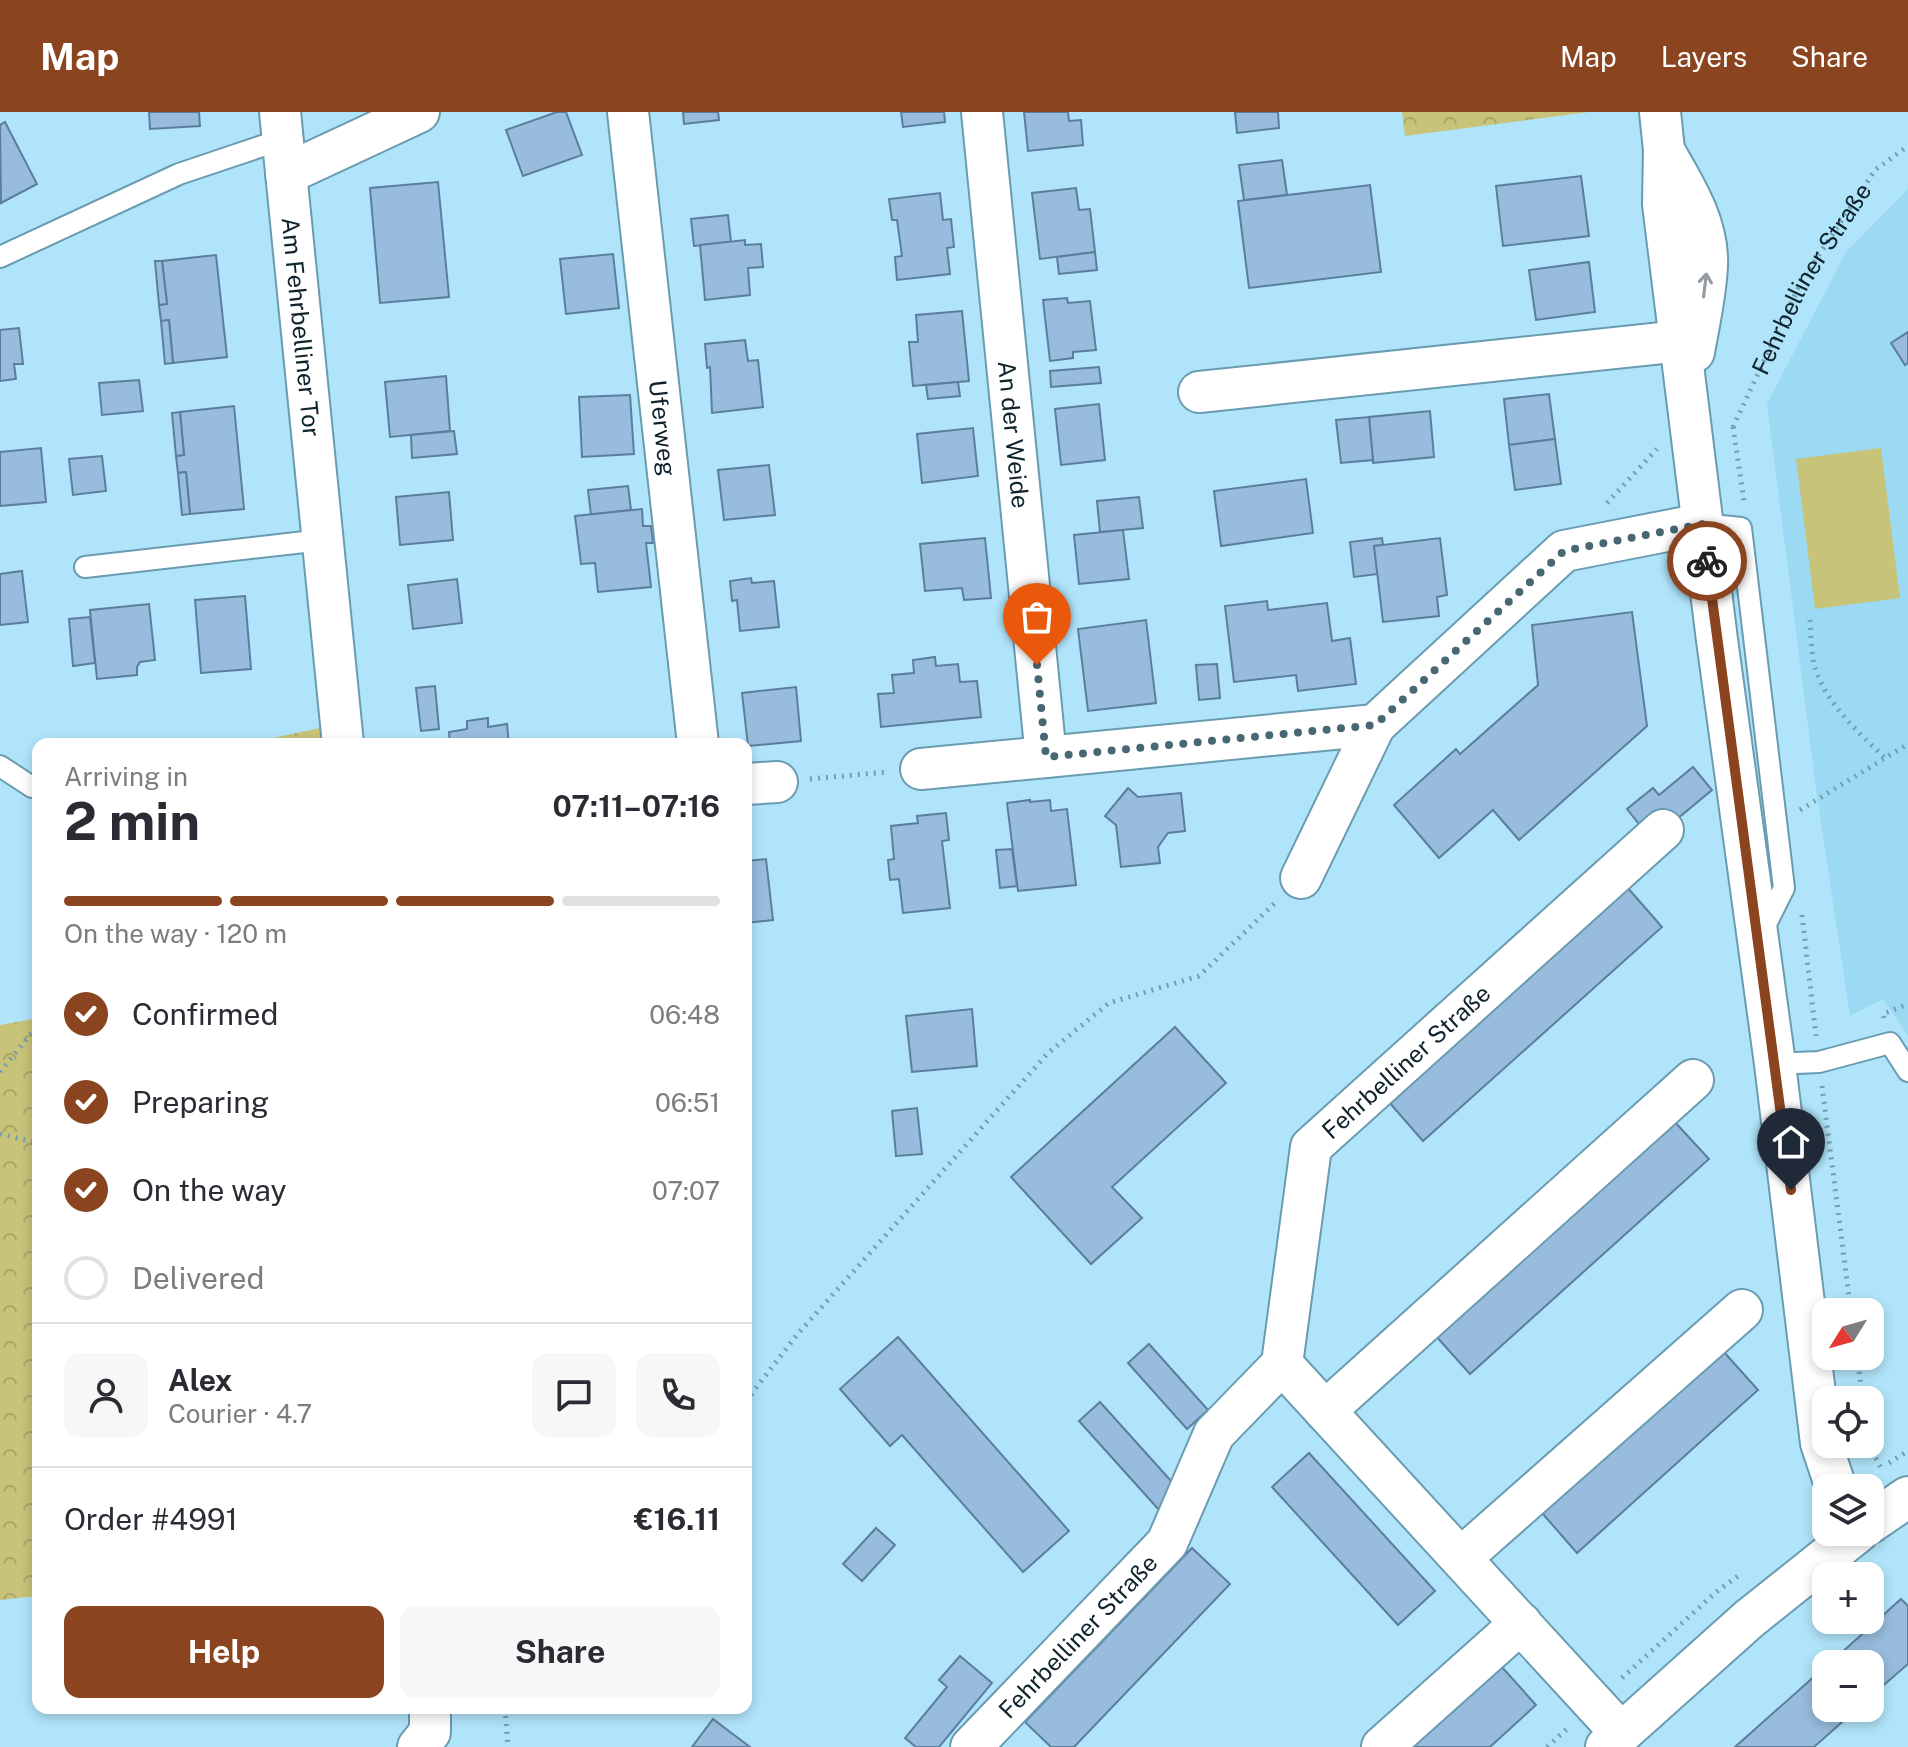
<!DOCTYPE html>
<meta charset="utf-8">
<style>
body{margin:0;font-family:"Public Sans",sans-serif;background:#f7f7f7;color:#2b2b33;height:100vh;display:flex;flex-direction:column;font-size:30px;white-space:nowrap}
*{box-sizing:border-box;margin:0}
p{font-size:26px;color:#7c7c81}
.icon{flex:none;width:44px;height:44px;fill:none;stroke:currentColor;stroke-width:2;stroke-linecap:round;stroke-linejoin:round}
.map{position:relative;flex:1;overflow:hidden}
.sheet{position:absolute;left:32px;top:626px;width:720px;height:976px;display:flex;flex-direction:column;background:#fff;border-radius:16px;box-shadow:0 4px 12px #0003}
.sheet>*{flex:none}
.needle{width:52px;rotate:233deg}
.tools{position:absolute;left:1812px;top:1186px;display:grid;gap:16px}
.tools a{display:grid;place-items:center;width:72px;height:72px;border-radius:16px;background:#fff;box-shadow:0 4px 12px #0003;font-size:40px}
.pin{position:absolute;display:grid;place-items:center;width:68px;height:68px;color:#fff;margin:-82px -34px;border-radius:50% 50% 50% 0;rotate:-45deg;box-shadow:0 0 8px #0007}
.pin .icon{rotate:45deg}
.courier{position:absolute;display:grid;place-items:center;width:80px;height:80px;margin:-40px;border:6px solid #8b4420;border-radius:50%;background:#fff;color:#222;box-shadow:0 2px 10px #0007}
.head em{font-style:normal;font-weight:700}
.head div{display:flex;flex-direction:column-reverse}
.head{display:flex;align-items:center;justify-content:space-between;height:136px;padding:0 32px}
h1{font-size:52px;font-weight:700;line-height:60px}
.bar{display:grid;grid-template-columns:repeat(4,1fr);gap:12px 8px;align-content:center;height:96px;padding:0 32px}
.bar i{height:10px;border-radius:6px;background:#e1e1e2}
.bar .active{background:#8b4420}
.bar p{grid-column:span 4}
.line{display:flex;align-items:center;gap:20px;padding:0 32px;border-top:2px solid #e1e1e2}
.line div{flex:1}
.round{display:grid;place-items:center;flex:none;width:84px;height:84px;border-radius:16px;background:#f7f7f7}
ol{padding:0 32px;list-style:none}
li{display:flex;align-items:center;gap:24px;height:88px}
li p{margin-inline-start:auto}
li .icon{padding:8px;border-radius:50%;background:#8b4420;color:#fff;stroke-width:4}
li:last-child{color:#7c7c81}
li i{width:44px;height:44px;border:4px solid #e1e1e2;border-radius:50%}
.primary-button{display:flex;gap:16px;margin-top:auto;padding:16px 32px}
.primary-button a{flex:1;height:92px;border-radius:16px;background:#8b4420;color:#fff;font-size:32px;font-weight:700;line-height:92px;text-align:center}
.primary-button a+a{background:#f7f7f7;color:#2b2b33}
header{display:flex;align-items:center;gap:48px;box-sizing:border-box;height:112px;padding:0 40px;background:#8b4420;color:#fff}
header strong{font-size:38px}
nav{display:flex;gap:44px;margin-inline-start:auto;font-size:28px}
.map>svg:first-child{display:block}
</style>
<header>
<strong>Map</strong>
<nav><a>Map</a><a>Layers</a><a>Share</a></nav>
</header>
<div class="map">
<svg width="1908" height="1635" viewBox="0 0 1908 1635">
<defs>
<pattern id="park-crowns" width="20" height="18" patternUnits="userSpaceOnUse" patternTransform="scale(2)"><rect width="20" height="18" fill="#c7c379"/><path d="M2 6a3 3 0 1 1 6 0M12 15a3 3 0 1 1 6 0" fill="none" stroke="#aaa769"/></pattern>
</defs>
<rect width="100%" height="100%" fill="#b0e4fa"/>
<polygon fill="#9cd9f2" points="1908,77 1908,924 1883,887 1850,904 1816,677 1767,292 1846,140"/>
<g fill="url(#park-crowns)">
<polygon points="1402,0 1589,0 1405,24"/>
<polygon points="320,616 322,632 245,632"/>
<polygon points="38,906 38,1484 0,1488 0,913"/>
</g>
<polygon fill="#c7c379" points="1881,336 1900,486 1815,497 1796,347"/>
<g fill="#97bcdd" stroke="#5c7e9d" stroke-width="2">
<polygon points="149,0 199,0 200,14 150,17"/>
<polygon points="557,0 566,0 582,43 523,64 506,18"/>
<polygon points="683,0 718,0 719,8 684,12"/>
<polygon points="901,0 944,0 945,10 903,15"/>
<polygon points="1024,0 1068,0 1069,9 1081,8 1083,33 1028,39"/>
<polygon points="1235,0 1278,0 1279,16 1237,21"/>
<polygon points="5,10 37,72 1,91 0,13"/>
<polygon points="1282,48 1287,83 1244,88 1239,53"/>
<polygon points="1581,64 1589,124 1503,134 1496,74"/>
<polygon points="438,70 449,185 380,191 370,76"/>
<polygon points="1370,73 1381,160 1249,176 1238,89"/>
<polygon points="1076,76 1079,98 1090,97 1095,140 1040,147 1032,81"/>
<polygon points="940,81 943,108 951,107 954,135 947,136 950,162 897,168 895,145 902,144 897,108 892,108 889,87"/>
<polygon points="728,103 731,130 694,134 691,107"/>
<polygon points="745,128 745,133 761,132 763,155 748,156 750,183 705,188 700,133"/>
<polygon points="1095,140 1097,158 1059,162 1057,145"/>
<polygon points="613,142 619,196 566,202 560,147"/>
<polygon points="216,143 227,245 173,251 169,208 161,209 159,193 167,192 162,149"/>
<polygon points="155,149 162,149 167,192 159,193"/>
<polygon points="1589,150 1595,200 1536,208 1529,158"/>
<polygon points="1067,186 1068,191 1090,189 1096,238 1073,240 1073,246 1050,249 1043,188"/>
<polygon points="962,199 969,269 913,274 909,230 918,230 916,203"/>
<polygon points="169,208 173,251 165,252 161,209"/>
<polygon points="19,216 23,252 14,252 16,267 0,269 0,218"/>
<polygon points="1908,220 1908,251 1905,253 1891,231"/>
<polygon points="745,228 748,249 758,248 763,295 712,301 710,255 707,256 705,232"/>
<polygon points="1099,255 1101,271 1051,275 1050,259"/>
<polygon points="446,264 450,319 390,325 385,270"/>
<polygon points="139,268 143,299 102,303 99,271"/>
<polygon points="958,270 960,284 928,287 926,273"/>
<polygon points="1549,282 1555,327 1509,333 1504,287"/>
<polygon points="630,283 634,342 582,345 579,285"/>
<polygon points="1099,292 1105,348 1061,353 1055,297"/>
<polygon points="234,294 244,397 190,402 186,360 178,361 176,344 184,343 180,300"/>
<polygon points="1430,299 1434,345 1373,351 1369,305"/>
<polygon points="180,300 184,343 176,344 172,301"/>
<polygon points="1369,305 1373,348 1341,351 1336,308"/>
<polygon points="973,316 978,364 922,371 917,322"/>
<polygon points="454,319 457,342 412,346 411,323"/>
<polygon points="1555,327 1561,372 1515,378 1509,333"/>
<polygon points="41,336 46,390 0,394 0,340"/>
<polygon points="102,344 106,379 73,383 69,347"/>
<polygon points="769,353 775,403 724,408 718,358"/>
<polygon points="186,360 190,402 182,403 178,361"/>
<polygon points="1306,367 1313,421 1221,434 1214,379"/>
<polygon points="628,374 631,398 591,403 588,378"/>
<polygon points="449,380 453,428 400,433 396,385"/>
<polygon points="1139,385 1143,416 1100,420 1097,389"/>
<polygon points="642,397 643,414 651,414 653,431 646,431 651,475 598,480 595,451 581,452 575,404"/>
<polygon points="1123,418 1129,467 1079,472 1074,423"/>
<polygon points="985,426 991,486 964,488 962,476 925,479 920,432"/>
<polygon points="1382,426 1383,433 1374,434 1378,462 1354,465 1350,430"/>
<polygon points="1440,426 1447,483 1437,485 1439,504 1383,510 1374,434"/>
<polygon points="22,459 28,510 0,513 0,462"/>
<polygon points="751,466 752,471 774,469 779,515 740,519 737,488 732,489 730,469"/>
<polygon points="457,467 462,511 413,517 408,473"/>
<polygon points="245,484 251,557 201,561 195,488"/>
<polygon points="1267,489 1268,498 1327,491 1332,529 1350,526 1356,572 1298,579 1296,563 1234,570 1225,494"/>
<polygon points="149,492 155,548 140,550 137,555 137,563 97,567 90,498"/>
<polygon points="1632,500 1647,614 1519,728 1493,698 1439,746 1394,693 1456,637 1460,642 1538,573 1532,513"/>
<polygon points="90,505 95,551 73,554 69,507"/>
<polygon points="1146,508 1156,591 1088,599 1078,517"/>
<polygon points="935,545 936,554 958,552 960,570 977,569 981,605 881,615 878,582 894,581 892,563 914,561 913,548"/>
<polygon points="1217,552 1220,586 1199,588 1196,553"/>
<polygon points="435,574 439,617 421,619 416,576"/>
<polygon points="796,575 801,629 748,634 742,581"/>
<polygon points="488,606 488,615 507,612 509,632 450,632 449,620 467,617 467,609"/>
<polygon points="1693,655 1712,678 1677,707 1671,700 1646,721 1627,697 1653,676 1659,683"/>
<polygon points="1128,676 1138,685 1181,681 1185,719 1168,721 1158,735 1160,751 1121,755 1116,713 1105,704"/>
<polygon points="1030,688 1030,690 1050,688 1051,699 1067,697 1076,773 1018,779 1007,691"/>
<polygon points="946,701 949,728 942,729 950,796 903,801 899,767 890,768 888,748 894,747 891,714 918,711 917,704"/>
<polygon points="1012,737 1017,774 1000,776 996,738"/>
<polygon points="766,747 773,808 746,811 746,749"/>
<polygon points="1627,775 1662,815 1423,1029 1388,989"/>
<polygon points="972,897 977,954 912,960 906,904"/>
<polygon points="1175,915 1226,971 1112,1075 1142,1106 1091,1152 1011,1065"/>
<polygon points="917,996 922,1042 896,1044 892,999"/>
<polygon points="1673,1008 1709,1047 1470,1262 1435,1223"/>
<polygon points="898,1225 1069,1419 1023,1460 902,1323 890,1334 840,1277"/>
<polygon points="1149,1232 1208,1298 1187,1317 1128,1251"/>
<polygon points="1723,1239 1758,1278 1577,1441 1542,1401"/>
<polygon points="1100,1290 1181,1380 1160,1399 1079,1309"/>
<polygon points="1309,1341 1435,1479 1398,1513 1272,1375"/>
<polygon points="876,1416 895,1433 862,1469 843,1452"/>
<polygon points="1192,1436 1230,1472 1074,1635 1051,1635 1025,1610"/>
<polygon points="1901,1487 1908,1494 1908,1552 1870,1585 1870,1552 1829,1552"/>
<polygon points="960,1544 992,1571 939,1635 916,1635 905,1626 947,1575 939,1568"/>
<polygon points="1501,1554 1536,1593 1490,1635 1412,1635"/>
<polygon points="1826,1554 1826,1596 1858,1596 1814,1635 1735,1635"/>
<polygon points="713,1607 750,1635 692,1635"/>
</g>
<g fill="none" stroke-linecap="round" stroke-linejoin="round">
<defs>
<g id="lane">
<polyline points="0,145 179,62 283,27"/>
<polyline points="1702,412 1741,416 1784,776 1762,820"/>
<polyline points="85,455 322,428"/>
<polyline points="0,654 32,675"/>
<polyline points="1775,952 1819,950 1890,931 1908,959"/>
</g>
<g id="street">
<path id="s2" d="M 280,0 L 343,632"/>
<path id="s3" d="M 628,0 L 698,632"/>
<path id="s4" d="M 982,0 L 1046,645 L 1375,613 L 1564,439 L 1702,412"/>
<polyline points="1660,0 1664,38 1663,92 1717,528 1775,952 1821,1331 1836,1376"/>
<path d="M 1666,42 C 1685,75 1709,113 1707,153 C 1706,182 1699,211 1694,240"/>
<polyline points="286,62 419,0"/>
<polyline points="1199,280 1681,229"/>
<polyline points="921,657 1046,645"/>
<polyline points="746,672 777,670"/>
<polyline points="1301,766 1375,613"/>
<polyline points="1282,1252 1621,1621"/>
<polyline points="1325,1299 1693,968"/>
<polyline points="1870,1411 1908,1385"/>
<polyline points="1461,1446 1742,1198"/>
<polyline points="418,1635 430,1620 430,1596"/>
<path id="s5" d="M 971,1635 L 1167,1431 L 1214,1322 L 1282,1252 L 1311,1035 L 1663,718"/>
<polyline points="1382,1635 1521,1511"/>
<polyline points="1606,1635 1749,1507 1858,1420"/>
</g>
</defs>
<use href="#lane" stroke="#6a9cb1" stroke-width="24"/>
<use href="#street" stroke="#6a9cb1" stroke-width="44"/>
<g stroke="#759eaf" stroke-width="5" stroke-dasharray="2 6" stroke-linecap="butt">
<polyline points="1733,315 1744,389"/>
<path id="s1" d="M 1733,315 L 1801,170 L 1875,58 L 1908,34"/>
<polyline points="1607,391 1657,337"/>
<path d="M 1810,508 C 1811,522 1811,538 1814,552 C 1824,590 1857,619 1885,646"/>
<polyline points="810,667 888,660"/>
<polyline points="1800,698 1908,632"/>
<polyline points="1802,803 1816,924"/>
<polyline points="1884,906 1883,902 1908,892"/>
<polyline points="0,960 38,913"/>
<polyline points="1822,974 1851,1200"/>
<polyline points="0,1022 38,1031"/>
<polyline points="1857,1244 1863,1288"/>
<polyline points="746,1289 796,1224 1048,941 1109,891 1199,864 1275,791"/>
<polyline points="1868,1332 1881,1356"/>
<polyline points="1889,1351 1908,1339"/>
<polyline points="1622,1566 1715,1481 1738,1464"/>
<polyline points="505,1596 508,1635"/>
<polyline points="466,1597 477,1596"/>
<polyline points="1547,1635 1568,1616"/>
</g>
<use href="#lane" stroke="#fff" stroke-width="20"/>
<use href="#street" stroke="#fff" stroke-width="40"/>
</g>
<defs><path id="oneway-shaft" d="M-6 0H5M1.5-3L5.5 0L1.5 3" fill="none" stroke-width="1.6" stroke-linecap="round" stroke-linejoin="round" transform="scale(2)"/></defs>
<use stroke="#939ca0" href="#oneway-shaft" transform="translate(1705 173) rotate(-83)"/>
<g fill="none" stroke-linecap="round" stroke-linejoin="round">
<polyline stroke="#476773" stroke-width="8" stroke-dasharray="0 14.4" points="1037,553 1046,645 1375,613 1564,439 1702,412 1707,449"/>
<polyline stroke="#8b4420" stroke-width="10" points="1707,449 1791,1078"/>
</g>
<g text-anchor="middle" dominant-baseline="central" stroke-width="7" stroke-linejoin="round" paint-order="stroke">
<g font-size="24" fill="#0e232b" stroke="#b0e4fa">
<text stroke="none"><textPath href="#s1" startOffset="168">Fehrbelliner Straße</textPath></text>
<text stroke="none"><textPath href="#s2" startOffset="216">Am Fehrbelliner Tor</textPath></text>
<text stroke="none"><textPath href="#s3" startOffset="318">Uferweg</textPath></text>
<text stroke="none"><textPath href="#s4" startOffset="324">An der Weide</textPath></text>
<text stroke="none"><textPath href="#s5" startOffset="846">Fehrbelliner Straße</textPath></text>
<text stroke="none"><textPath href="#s5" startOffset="154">Fehrbelliner Straße</textPath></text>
</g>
</g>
</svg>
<div class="tools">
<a><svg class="needle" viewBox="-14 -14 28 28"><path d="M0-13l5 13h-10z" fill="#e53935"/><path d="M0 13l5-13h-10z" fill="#7c7c81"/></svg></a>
<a><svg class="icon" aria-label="locate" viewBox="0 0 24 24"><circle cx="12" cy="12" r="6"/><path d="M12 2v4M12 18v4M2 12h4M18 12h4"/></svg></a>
<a><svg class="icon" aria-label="layers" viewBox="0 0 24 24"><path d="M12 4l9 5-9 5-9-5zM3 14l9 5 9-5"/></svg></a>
<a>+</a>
<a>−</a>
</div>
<div class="pin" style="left:1037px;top:553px;background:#ea580c"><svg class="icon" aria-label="bag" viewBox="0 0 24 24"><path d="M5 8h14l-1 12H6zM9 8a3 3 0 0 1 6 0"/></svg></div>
<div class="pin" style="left:1791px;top:1078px;background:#1f2937"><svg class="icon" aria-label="home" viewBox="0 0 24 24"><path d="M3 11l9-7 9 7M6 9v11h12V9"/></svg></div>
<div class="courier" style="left:1707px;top:449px"><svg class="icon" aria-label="bike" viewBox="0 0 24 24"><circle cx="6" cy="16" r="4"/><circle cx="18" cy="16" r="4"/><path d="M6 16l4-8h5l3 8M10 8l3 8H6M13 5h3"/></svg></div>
<section class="sheet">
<div class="head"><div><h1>2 min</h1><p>Arriving in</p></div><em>07:11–07:16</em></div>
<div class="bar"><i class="active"></i><i class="active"></i><i class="active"></i><i></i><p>On the way · 120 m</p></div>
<ol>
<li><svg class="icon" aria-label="check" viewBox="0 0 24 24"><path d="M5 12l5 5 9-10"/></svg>Confirmed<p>06:48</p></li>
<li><svg class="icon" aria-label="check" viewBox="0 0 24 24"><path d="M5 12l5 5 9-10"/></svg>Preparing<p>06:51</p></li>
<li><svg class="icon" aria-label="check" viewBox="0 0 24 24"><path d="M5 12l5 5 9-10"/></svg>On the way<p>07:07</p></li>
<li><i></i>Delivered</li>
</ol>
<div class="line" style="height:144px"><a class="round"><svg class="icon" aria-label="person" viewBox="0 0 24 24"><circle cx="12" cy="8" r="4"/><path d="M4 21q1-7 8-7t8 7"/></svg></a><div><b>Alex</b><p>Courier · 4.7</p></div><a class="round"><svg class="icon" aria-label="chat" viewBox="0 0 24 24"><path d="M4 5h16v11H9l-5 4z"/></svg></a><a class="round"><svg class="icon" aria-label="phone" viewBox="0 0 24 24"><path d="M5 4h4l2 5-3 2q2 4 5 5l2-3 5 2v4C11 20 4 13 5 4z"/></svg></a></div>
<div class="line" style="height:104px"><div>Order #4991</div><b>€16.11</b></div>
<div class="primary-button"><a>Help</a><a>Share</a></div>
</section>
</div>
